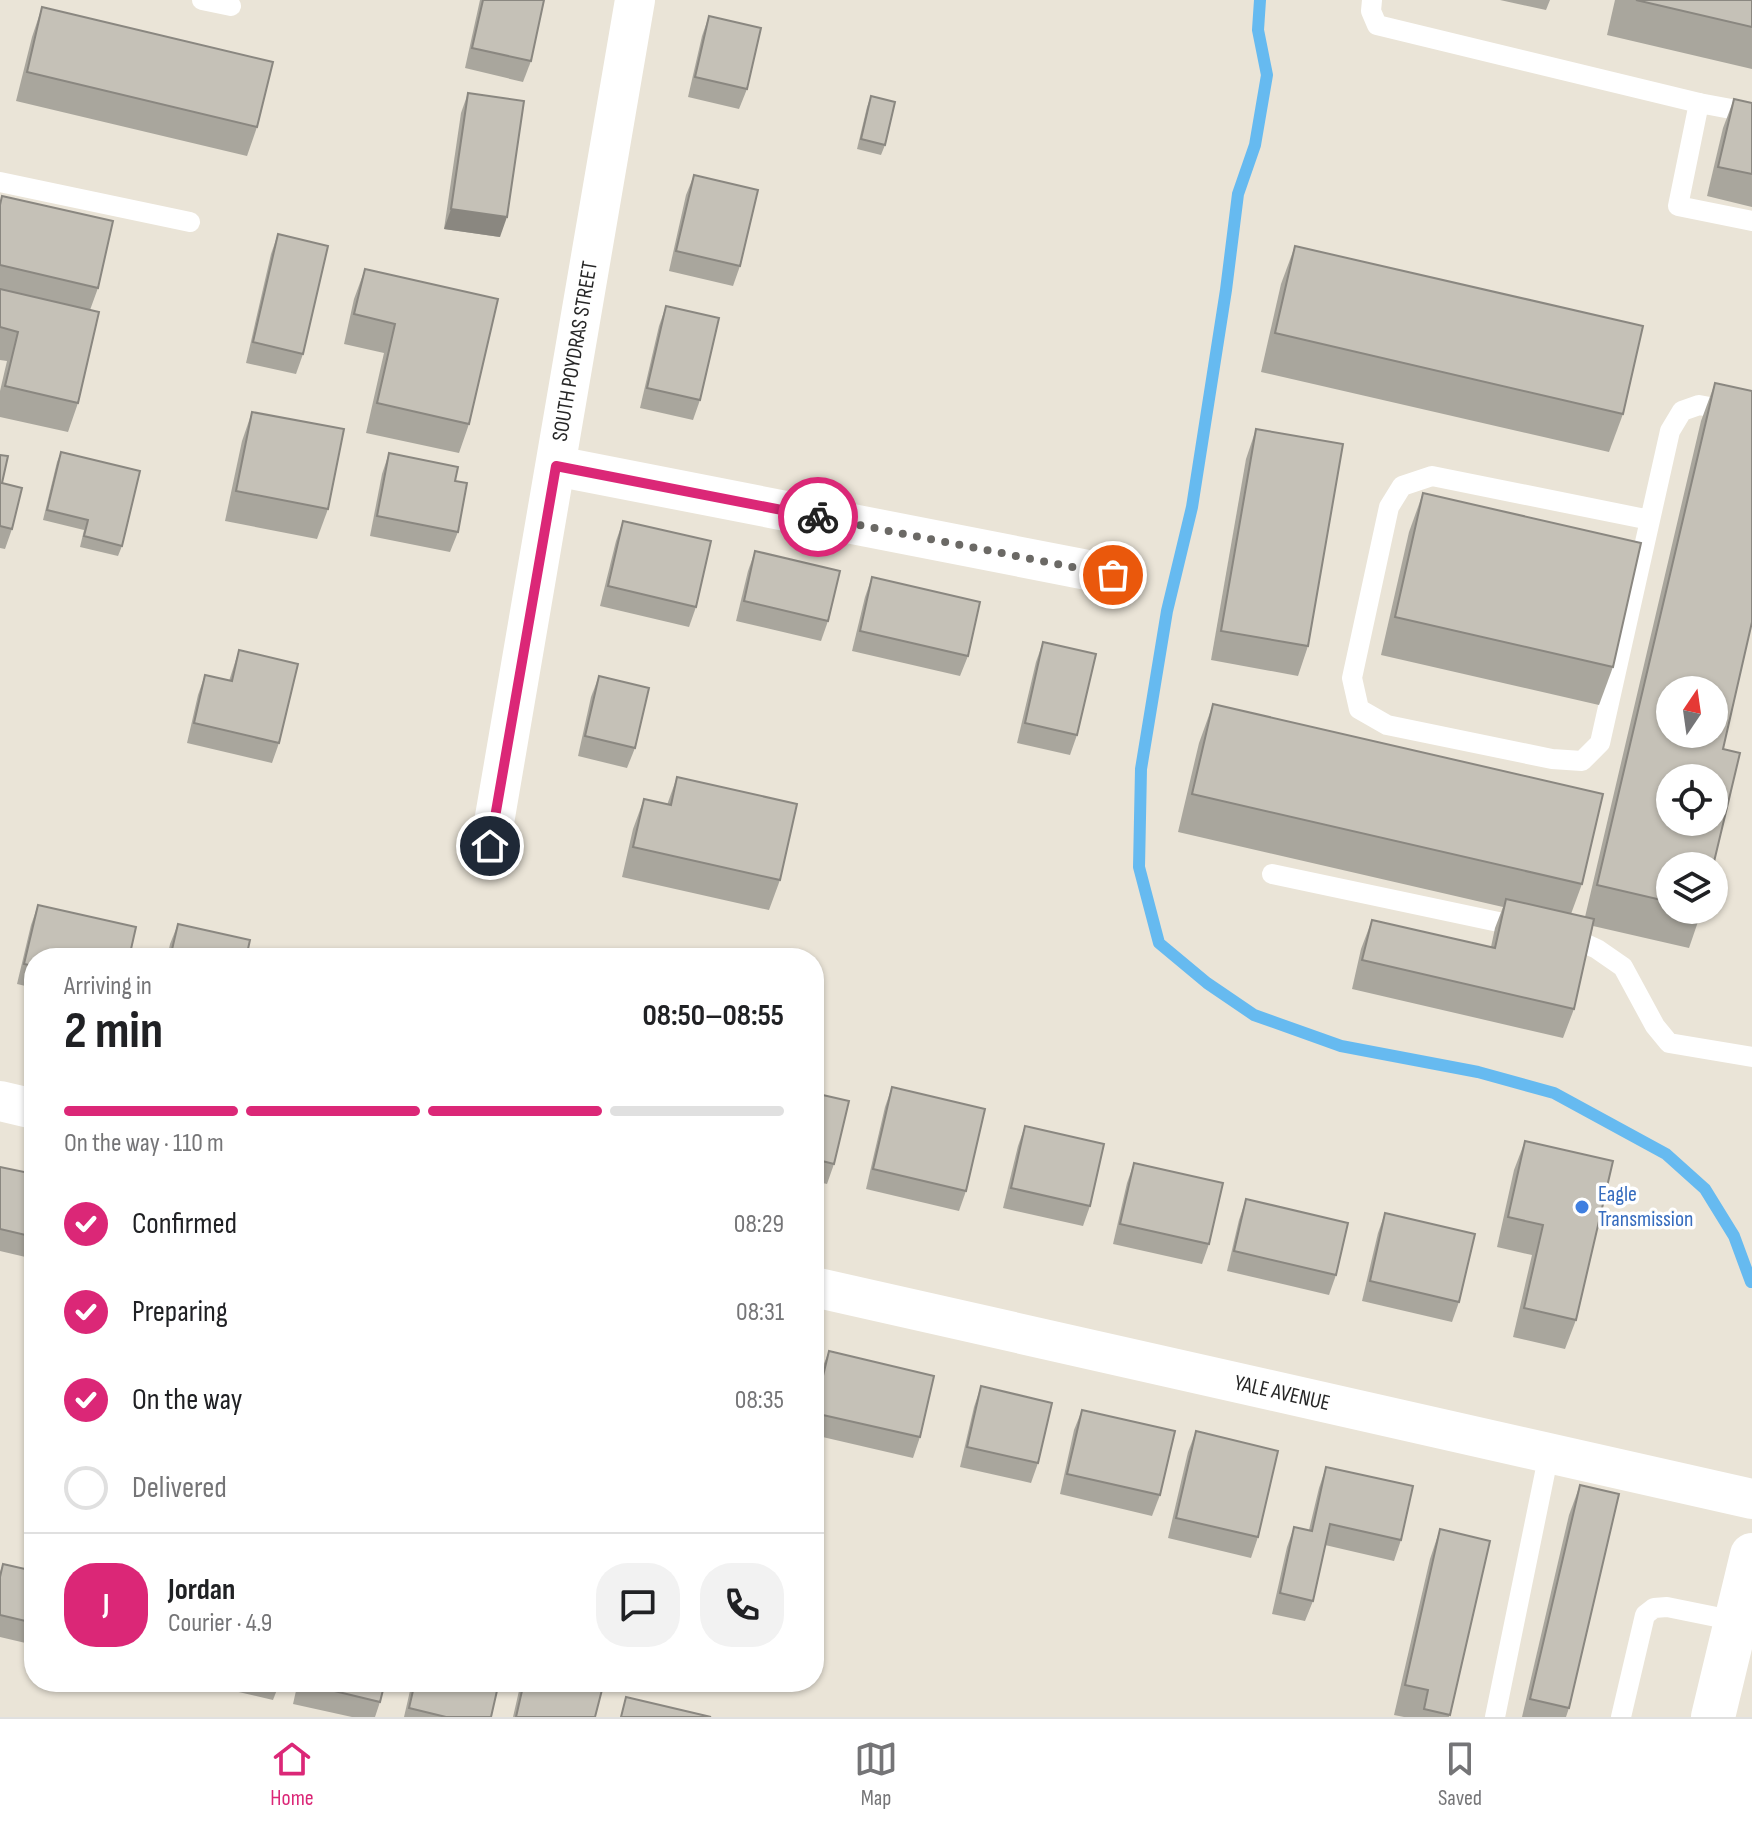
<!DOCTYPE html>
<meta charset="utf-8">
<style>
body{margin:0;font-family:"Sofia Sans Condensed",sans-serif;background:#f2f2f2;color:#202124;height:100vh;display:flex;flex-direction:column;font-size:30px;white-space:nowrap}
*{box-sizing:border-box;margin:0}
p{font-size:26px;color:#757577}
.icon{flex:none;width:44px;height:44px;fill:none;stroke:currentColor;stroke-width:2;stroke-linecap:round;stroke-linejoin:round}
.map{position:relative;flex:1;overflow:hidden}
.details{position:absolute;left:24px;top:948px;width:800px;height:744px;display:flex;flex-direction:column;background:#fff;border-radius:32px;box-shadow:0 2px 6px #0004}
.details>*{flex:none}
.needle{width:52px;rotate:13deg}
.buttons{position:absolute;left:1656px;top:676px;display:grid;gap:16px}
.buttons a{display:grid;place-items:center;width:72px;height:72px;border-radius:50%;background:#fff;box-shadow:0 2px 6px #0004;font-size:40px}
.pin{position:absolute;display:grid;place-items:center;width:68px;height:68px;color:#fff;margin:-34px;border:4px solid #fff;border-radius:50%;box-shadow:0 2px 8px #0007}
.courier{position:absolute;display:grid;place-items:center;width:80px;height:80px;margin:-40px;border:6px solid #db2777;border-radius:50%;background:#fff;color:#222;box-shadow:0 2px 10px #0007}
.summary em{font-style:normal;font-weight:700}
.summary div{display:flex;flex-direction:column-reverse}
.summary{display:flex;align-items:center;justify-content:space-between;height:136px;padding:0 40px}
h1{font-size:52px;font-weight:700;line-height:60px}
.bar{display:grid;grid-template-columns:repeat(4,1fr);gap:12px 8px;align-content:center;height:96px;padding:0 40px}
.bar i{height:10px;border-radius:6px;background:#e0e0e0}
.bar .current{background:#db2777}
.bar p{grid-column:span 4}
.line{display:flex;align-items:center;gap:20px;padding:0 40px;border-top:2px solid #e0e0e0}
.line div{flex:1}
.round{display:grid;place-items:center;flex:none;width:84px;height:84px;border-radius:32px;background:#f2f2f2}
ol{padding:0 40px;list-style:none}
li{display:flex;align-items:center;gap:24px;height:88px}
li p{margin-inline-start:auto}
li .icon{padding:8px;border-radius:50%;background:#db2777;color:#fff;stroke-width:4}
li:last-child{color:#757577}
li i{width:44px;height:44px;border:4px solid #e0e0e0;border-radius:50%}
.tab-bar{display:flex;justify-content:space-around;align-items:center;height:112px;border-top:2px solid #e0e0e0;background:#fff;font-size:22px;color:#757577}
.tab-bar a{display:grid;justify-items:center;gap:4px}
.tab-bar .current{color:#db2777}
.map>svg:first-child{display:block}
</style>
<div class="map">
<svg width="1752" height="1717" viewBox="0 0 1752 1717">
<rect width="100%" height="100%" fill="#eae4d7"/>
<g fill="none" stroke-linecap="round" stroke-linejoin="round">
<polyline stroke="#66baf0" stroke-width="12" points="1260,0 1258,30 1267,75 1255,145 1238,194 1226,290 1192,507 1167,611 1141,769 1139,867 1159,943 1207,983 1254,1015 1341,1046 1478,1072 1554,1093 1666,1154 1705,1189 1734,1236 1751,1282"/>
<g stroke="#fff" stroke-width="20">
<polyline points="202,0 231,6"/>
<polyline points="1372,0 1371,11 1377,25 1699,103"/>
<polyline points="1752,113 1699,103 1678,206 1752,221"/>
<polyline points="0,182 190,222"/>
<polyline points="1650,520 1432,476 1402,486 1389,507 1352,678 1359,709 1387,725 1552,759 1582,761 1600,743 1670,431 1682,411 1699,405 1752,415"/>
<polyline points="1272,874 1522,927"/>
<polyline points="1565,937 1575,939 1597,949 1623,967 1655,1026 1669,1043 1752,1057"/>
<polyline points="1495,1717 1549,1453"/>
<polyline points="1621,1717 1645,1615 1654,1608 1667,1607 1736,1621"/>
</g>
<g stroke="#fff" stroke-width="40">
<polyline points="556,466 1113,575"/>
<path id="s1" d="M 490,846 L 635,0"/>
<polyline points="0,1101 34,1109"/>
<path id="s2" d="M 814,1287 L 1752,1499"/>
</g>
<polyline stroke="#fff" stroke-width="44" points="1713,1717 1752,1555"/>
</g>
<g fill="#a9a69d">
<polygon points="480,0 544,0 531,61 523,82 465,68"/>
<polygon points="1500,0 1550,0 1546,10"/>
<polygon points="1615,0 1752,0 1752,69 1607,35"/>
<polygon points="42,7 257,127 247,156 16,101 32,37"/>
<polygon points="709,16 747,89 739,109 688,97 702,36"/>
<polygon points="468,93 500,237 444,229 461,113"/>
<polygon points="871,96 885,145 881,155 857,149 867,107"/>
<polygon points="1734,99 1752,103 1752,207 1707,196 1723,128"/>
<polygon points="694,175 740,266 733,286 669,271 686,195"/>
<polygon points="2,196 98,288 90,310 78,403 68,432 0,417 0,391 7,361 0,360 0,202"/>
<polygon points="278,234 303,354 296,374 246,363 271,254"/>
<polygon points="1295,246 1623,414 1609,452 1261,372 1281,284"/>
<polygon points="365,269 469,424 459,453 366,433 384,353 344,344 354,299"/>
<polygon points="666,306 700,400 693,420 640,408 659,326"/>
<polygon points="1715,383 1670,866 1670,910 1702,910 1689,948 1593,926 1574,1009 1563,1038 1352,989 1361,949 1372,920 1491,947 1495,928 1503,907 1178,832 1199,743 1213,704 1582,884 1571,914 1585,917 1701,421"/>
<polygon points="252,412 328,509 317,539 225,521 242,441"/>
<polygon points="1256,429 1308,646 1298,676 1211,660 1246,459"/>
<polygon points="61,452 122,546 118,556 80,547 84,530 43,520 57,462"/>
<polygon points="389,453 455,481 458,532 450,552 370,536 382,474"/>
<polygon points="0,455 2,483 12,529 5,549 0,548"/>
<polygon points="1423,493 1613,667 1599,705 1381,655 1409,532"/>
<polygon points="623,521 696,607 689,627 600,606 616,541"/>
<polygon points="755,551 828,621 821,641 736,621 748,571"/>
<polygon points="872,577 968,656 960,676 852,651 865,597"/>
<polygon points="1043,642 1077,735 1070,755 1017,743 1036,662"/>
<polygon points="239,650 279,743 272,763 187,743 198,695 205,675 229,681"/>
<polygon points="599,676 635,748 627,768 578,756 591,697"/>
<polygon points="677,777 780,880 769,910 622,877 633,829 644,799 667,805"/>
<polygon points="38,905 34,958 34,988 17,984 31,925"/>
<polygon points="178,924 246,958 167,958 170,944"/>
<polygon points="892,1087 966,1191 959,1211 866,1189 885,1107"/>
<polygon points="814,1093 834,1164 827,1184 814,1181"/>
<polygon points="1025,1126 1090,1206 1083,1226 1003,1208 1018,1146"/>
<polygon points="1525,1141 1576,1320 1565,1349 1513,1337 1532,1255 1497,1247 1514,1170"/>
<polygon points="1134,1163 1209,1244 1202,1264 1113,1244 1127,1183"/>
<polygon points="0,1167 34,1174 34,1259 0,1251"/>
<polygon points="1246,1199 1336,1275 1329,1295 1227,1271 1239,1220"/>
<polygon points="1385,1213 1459,1302 1452,1322 1362,1301 1378,1233"/>
<polygon points="829,1351 920,1437 913,1458 814,1435 814,1403 821,1371"/>
<polygon points="981,1386 1038,1463 1031,1483 960,1467 974,1407"/>
<polygon points="1082,1410 1160,1495 1152,1516 1060,1494 1074,1430"/>
<polygon points="1196,1431 1258,1537 1251,1558 1168,1538 1188,1452"/>
<polygon points="1326,1467 1401,1540 1394,1561 1325,1545 1313,1601 1305,1621 1272,1614 1287,1547 1294,1527 1309,1530 1319,1488"/>
<polygon points="1580,1485 1569,1708 1566,1717 1522,1717 1569,1515"/>
<polygon points="1440,1529 1490,1541 1449,1717 1404,1717 1394,1715 1430,1559"/>
<polygon points="34,1563 34,1645 0,1637 0,1572 3,1564 32,1571"/>
<polygon points="195,1682 280,1682 273,1700"/>
<polygon points="298,1682 385,1682 380,1702 375,1717 352,1717 293,1704"/>
<polygon points="412,1682 499,1682 491,1717 404,1717"/>
<polygon points="521,1682 604,1682 595,1717 513,1717"/>
</g>
<polygon fill="#8a8780" points="451,209 507,217 500,237 444,229"/>
<g fill="#c5c1b7" stroke="#8a8780" stroke-width="2" fill-rule="evenodd">
<polygon points="483,0 544,0 531,61 472,48"/>
<polygon points="1636,0 1752,0 1752,27"/>
<polygon points="42,7 273,62 257,127 27,72"/>
<polygon points="709,16 761,28 747,89 695,77"/>
<polygon points="468,93 524,101 507,217 451,209"/>
<polygon points="871,96 895,102 885,145 861,139"/>
<polygon points="1734,99 1752,103 1752,174 1718,167"/>
<polygon points="694,175 758,190 740,266 676,251"/>
<polygon points="2,196 113,221 98,288 0,265 0,205"/>
<polygon points="278,234 328,246 303,354 253,342"/>
<polygon points="1295,246 1643,326 1623,414 1275,333"/>
<polygon points="365,269 498,299 469,424 377,403 395,324 354,314"/>
<polygon points="0,289 99,312 78,403 5,386 18,332 0,327"/>
<polygon points="666,306 719,318 700,400 647,388"/>
<path d="M 1715,383 L 1752,391 L 1752,622 L 1723,749 L 1740,753 L 1713,866 L 1670,866 L 1670,902 L 1597,885 ZM 1670,690 L 1714,690 L 1714,734 L 1670,734 ZM 1670,778 L 1714,778 L 1714,822 L 1670,822 Z"/>
<polygon points="252,412 344,429 328,509 236,491"/>
<polygon points="1256,429 1343,444 1308,646 1221,631"/>
<polygon points="61,452 140,471 122,546 84,536 88,520 47,510"/>
<polygon points="389,453 458,467 455,481 467,483 458,532 377,516"/>
<polygon points="0,455 8,456 2,483 22,488 12,529 0,526"/>
<polygon points="1423,493 1641,543 1613,667 1395,617"/>
<polygon points="623,521 711,541 696,607 608,586"/>
<polygon points="755,551 840,571 828,621 744,601"/>
<polygon points="872,577 980,602 968,656 860,631"/>
<polygon points="1043,642 1096,654 1077,735 1025,723"/>
<polygon points="239,650 298,664 279,743 194,723 205,675 232,681"/>
<polygon points="599,676 649,688 635,748 585,736"/>
<polygon points="1213,704 1603,794 1582,884 1192,794"/>
<polygon points="677,777 797,804 780,880 633,847 644,799 671,805"/>
<polygon points="1506,899 1594,919 1574,1009 1362,960 1372,920 1495,948"/>
<polygon points="38,905 136,927 129,958 34,958 34,966 24,964"/>
<polygon points="178,924 250,940 246,958 170,958"/>
<polygon points="892,1087 985,1109 966,1191 873,1169"/>
<polygon points="814,1093 849,1101 834,1164 814,1159"/>
<polygon points="1025,1126 1104,1144 1090,1206 1011,1188"/>
<polygon points="1525,1141 1613,1161 1576,1320 1524,1308 1543,1225 1508,1217"/>
<polygon points="1134,1163 1223,1183 1209,1244 1120,1224"/>
<polygon points="0,1167 34,1174 34,1237 0,1229"/>
<polygon points="1246,1199 1348,1223 1336,1275 1234,1251"/>
<polygon points="1385,1213 1475,1234 1459,1302 1370,1281"/>
<polygon points="829,1351 934,1376 920,1437 814,1413"/>
<polygon points="981,1386 1052,1403 1038,1463 967,1447"/>
<polygon points="1082,1410 1175,1431 1160,1495 1067,1474"/>
<polygon points="1196,1431 1278,1451 1258,1537 1176,1518"/>
<polygon points="1326,1467 1413,1486 1401,1540 1330,1524 1313,1601 1280,1593 1294,1527 1312,1531"/>
<polygon points="1580,1485 1619,1494 1569,1708 1530,1699"/>
<polygon points="1440,1529 1490,1541 1450,1715 1424,1709 1428,1690 1405,1685"/>
<polygon points="3,1564 34,1571 34,1623 0,1615 0,1577"/>
<polygon points="301,1682 385,1682 380,1702 301,1683"/>
<polygon points="415,1682 499,1682 491,1717 446,1717 409,1708"/>
<polygon points="524,1682 604,1682 595,1717 516,1717"/>
<polygon points="626,1697 711,1717 621,1717"/>
</g>
<g fill="none" stroke-linecap="round" stroke-linejoin="round">
<polyline stroke="#6b6965" stroke-width="8" stroke-dasharray="0 14.4" points="818,517 1113,575"/>
<polyline stroke="#db2777" stroke-width="10" points="490,846 556,466 818,517"/>
</g>
<circle fill="#3f7fe0" stroke="#fff" stroke-width="3" cx="1582" cy="1207" r="8"/>
<g text-anchor="middle" dominant-baseline="central" stroke-width="7" stroke-linejoin="round" paint-order="stroke">
<g font-size="22" fill="#272727" stroke="#fff">
<text stroke="none"><textPath href="#s1" startOffset="502">SOUTH POYDRAS STREET</textPath></text>
<text stroke="none"><textPath href="#s2" startOffset="480">YALE AVENUE</textPath></text>
</g>
<g font-size="22" fill="#366cbe" stroke="#fff" text-anchor="start">
<text x="1598" y="1194">Eagle<tspan x="1598" dy="25">Transmission</tspan></text>
</g>
</g>
</svg>
<div class="buttons">
<a><svg class="needle" viewBox="-14 -14 28 28"><path d="M0-13l5 13h-10z" fill="#e53935"/><path d="M0 13l5-13h-10z" fill="#757577"/></svg></a>
<a><svg class="icon" aria-label="locate" viewBox="0 0 24 24"><circle cx="12" cy="12" r="6"/><path d="M12 2v4M12 18v4M2 12h4M18 12h4"/></svg></a>
<a><svg class="icon" aria-label="layers" viewBox="0 0 24 24"><path d="M12 4l9 5-9 5-9-5zM3 14l9 5 9-5"/></svg></a>
</div>
<div class="pin" style="left:1113px;top:575px;background:#ea580c"><svg class="icon" aria-label="bag" viewBox="0 0 24 24"><path d="M5 8h14l-1 12H6zM9 8a3 3 0 0 1 6 0"/></svg></div>
<div class="pin" style="left:490px;top:846px;background:#1f2937"><svg class="icon" aria-label="home" viewBox="0 0 24 24"><path d="M3 11l9-7 9 7M6 9v11h12V9"/></svg></div>
<div class="courier" style="left:818px;top:517px"><svg class="icon" aria-label="bike" viewBox="0 0 24 24"><circle cx="6" cy="16" r="4"/><circle cx="18" cy="16" r="4"/><path d="M6 16l4-8h5l3 8M10 8l3 8H6M13 5h3"/></svg></div>
<section class="details">
<div class="summary"><div><h1>2 min</h1><p>Arriving in</p></div><em>08:50–08:55</em></div>
<div class="bar"><i class="current"></i><i class="current"></i><i class="current"></i><i></i><p>On the way · 110 m</p></div>
<ol>
<li><svg class="icon" aria-label="check" viewBox="0 0 24 24"><path d="M5 12l5 5 9-10"/></svg>Confirmed<p>08:29</p></li>
<li><svg class="icon" aria-label="check" viewBox="0 0 24 24"><path d="M5 12l5 5 9-10"/></svg>Preparing<p>08:31</p></li>
<li><svg class="icon" aria-label="check" viewBox="0 0 24 24"><path d="M5 12l5 5 9-10"/></svg>On the way<p>08:35</p></li>
<li><i></i>Delivered</li>
</ol>
<div class="line" style="height:144px"><b class="round" style="background:#db2777;color:#fff">J</b><div><b>Jordan</b><p>Courier · 4.9</p></div><a class="round"><svg class="icon" aria-label="chat" viewBox="0 0 24 24"><path d="M4 5h16v11H9l-5 4z"/></svg></a><a class="round"><svg class="icon" aria-label="phone" viewBox="0 0 24 24"><path d="M5 4h4l2 5-3 2q2 4 5 5l2-3 5 2v4C11 20 4 13 5 4z"/></svg></a></div>
</section>
</div>
<nav class="tab-bar">
<a class="current"><svg class="icon" aria-label="home" viewBox="0 0 24 24"><path d="M3 11l9-7 9 7M6 9v11h12V9"/></svg>Home</a>
<a><svg class="icon" aria-label="map" viewBox="0 0 24 24"><path d="M3 6l6-2 6 2 6-2v14l-6 2-6-2-6 2zM9 4v14M15 6v14"/></svg>Map</a>
<a><svg class="icon" aria-label="saved" viewBox="0 0 24 24"><path d="M7 4h10v16l-5-4-5 4z"/></svg>Saved</a>
</nav>
